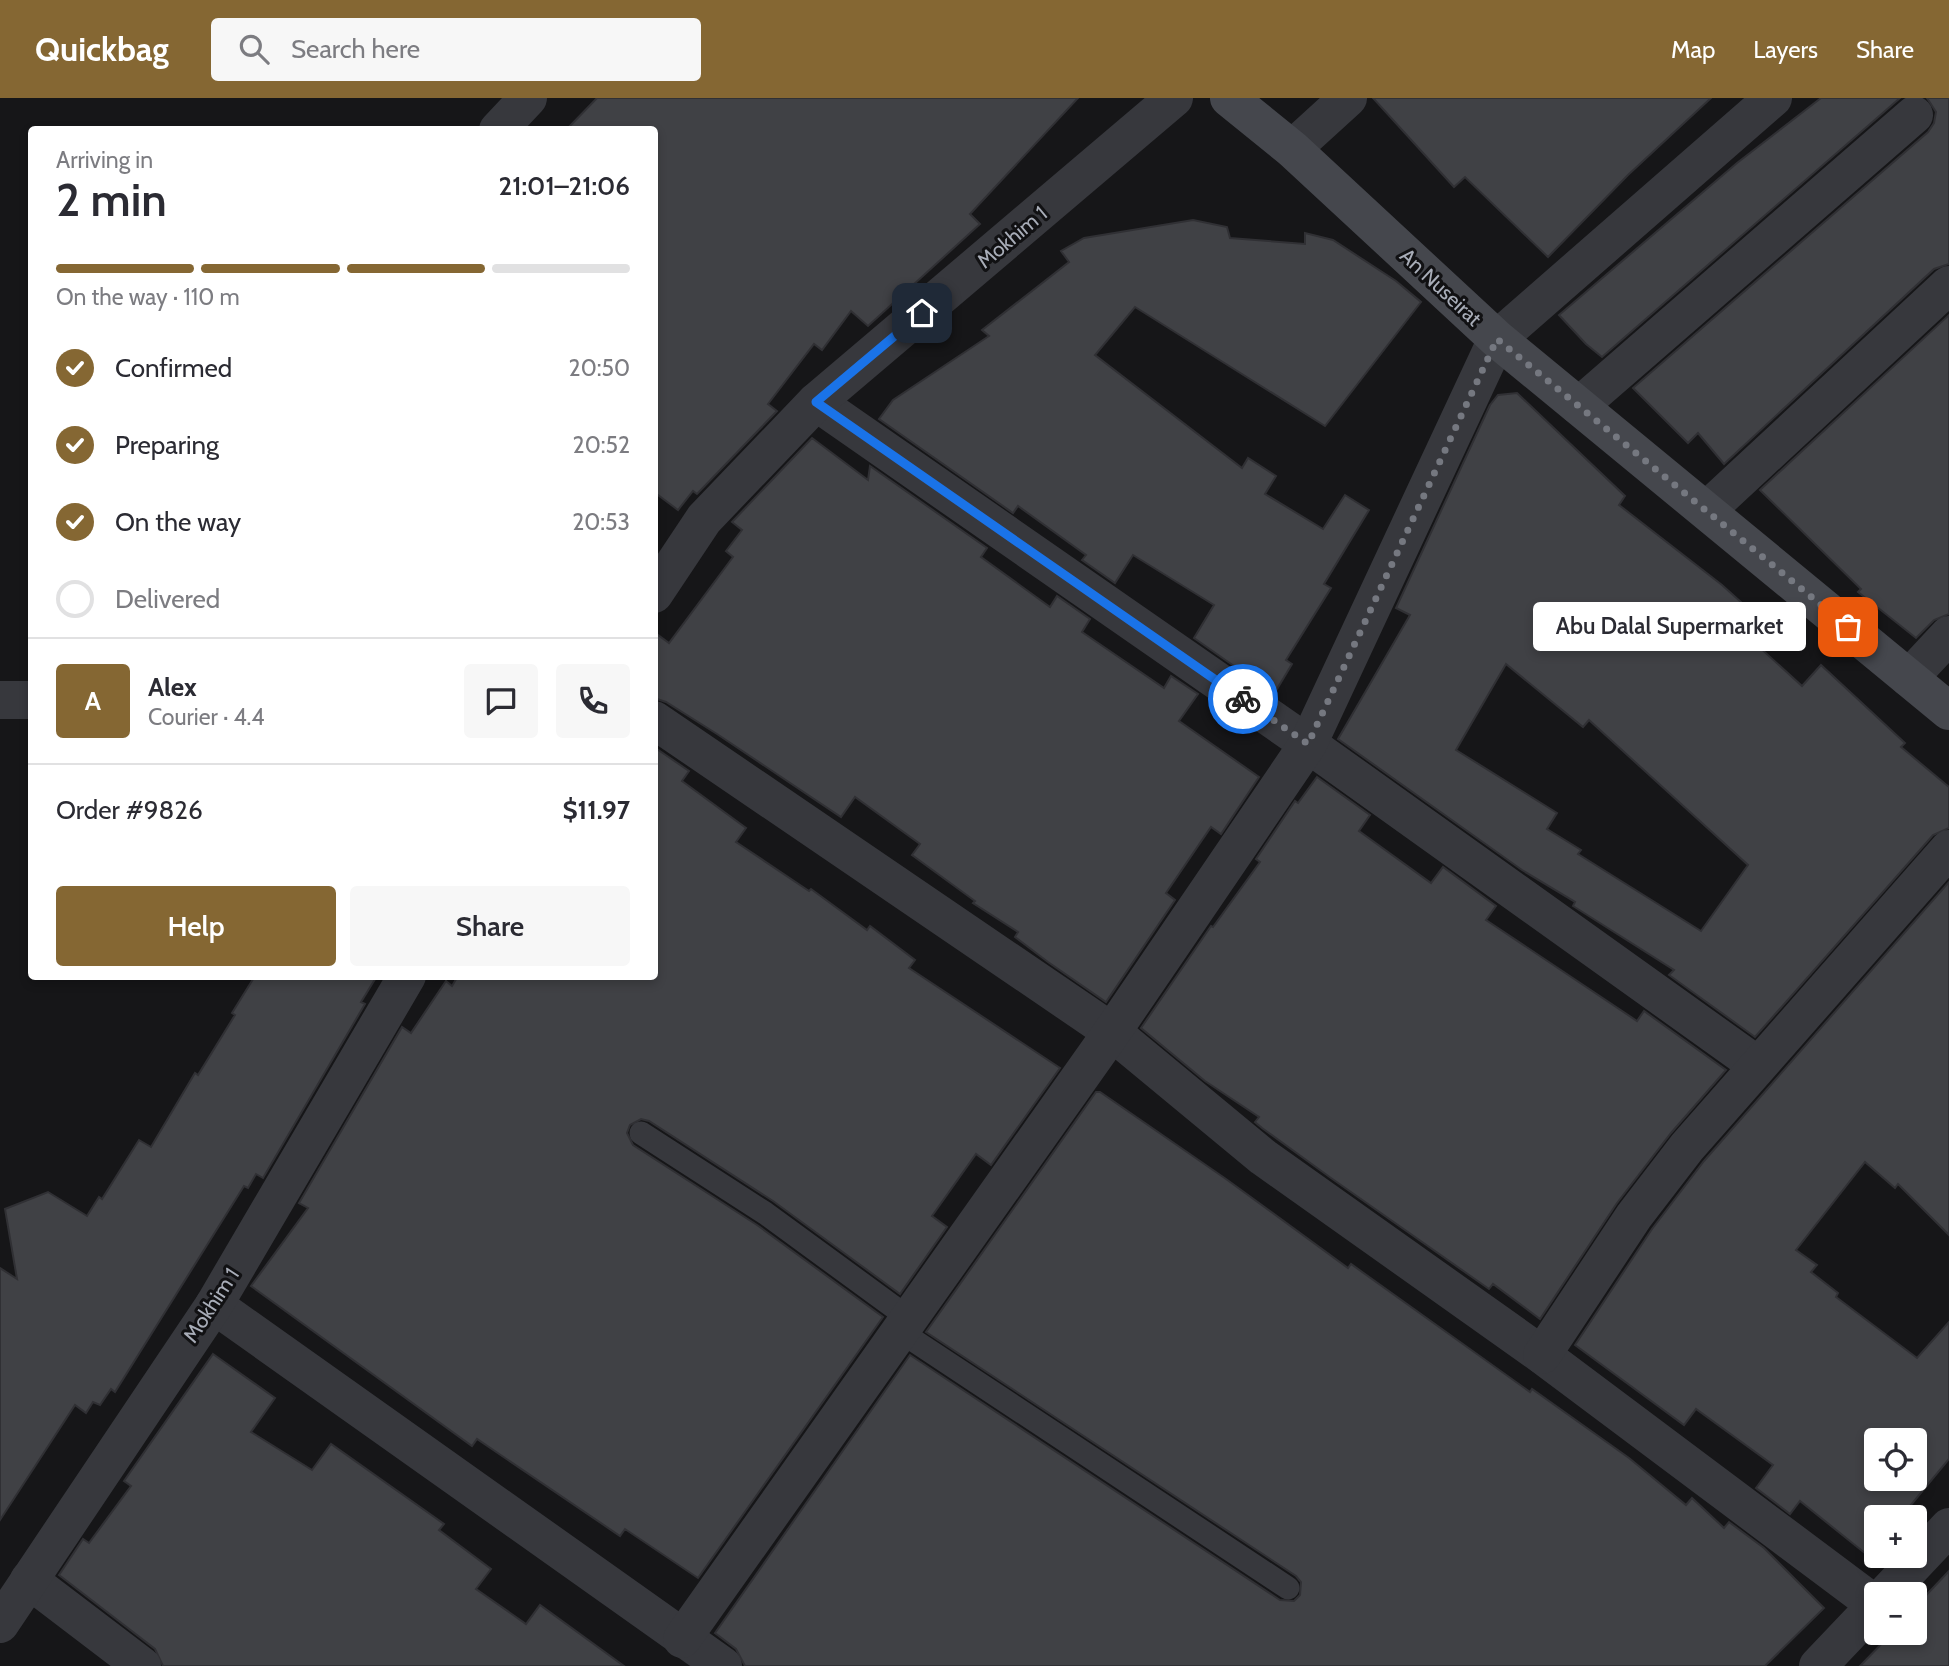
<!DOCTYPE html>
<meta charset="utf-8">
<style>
body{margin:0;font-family:Cabin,sans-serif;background:#f7f7f7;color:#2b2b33;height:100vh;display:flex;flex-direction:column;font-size:26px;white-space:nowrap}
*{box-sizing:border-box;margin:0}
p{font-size:23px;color:#7c7c81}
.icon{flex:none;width:38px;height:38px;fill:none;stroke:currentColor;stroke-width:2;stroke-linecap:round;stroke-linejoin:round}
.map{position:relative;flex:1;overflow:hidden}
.sheet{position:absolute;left:28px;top:28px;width:630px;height:854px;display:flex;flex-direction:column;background:#fff;border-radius:7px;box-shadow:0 4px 10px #0003}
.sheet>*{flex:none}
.tools{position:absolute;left:1864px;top:1330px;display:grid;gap:14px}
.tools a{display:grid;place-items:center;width:63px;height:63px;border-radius:7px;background:#fff;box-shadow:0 4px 10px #0003;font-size:35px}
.pin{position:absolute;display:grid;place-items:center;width:60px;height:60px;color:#fff;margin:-30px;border-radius:14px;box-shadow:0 4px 10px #0006}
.courier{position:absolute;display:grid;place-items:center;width:70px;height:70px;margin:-35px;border:5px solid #1a73e8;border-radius:50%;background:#fff;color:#222;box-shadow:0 2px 9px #0007}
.bubble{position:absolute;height:49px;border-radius:7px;background:#fff;box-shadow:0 4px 10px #0003;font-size:23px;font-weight:600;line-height:49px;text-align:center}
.overview em{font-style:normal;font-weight:600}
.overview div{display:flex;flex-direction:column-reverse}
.overview{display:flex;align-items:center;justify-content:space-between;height:119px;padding:0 28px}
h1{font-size:46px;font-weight:600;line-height:52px}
.bar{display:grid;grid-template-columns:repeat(4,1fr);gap:10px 7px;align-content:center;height:84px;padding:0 28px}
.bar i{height:9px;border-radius:5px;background:#e1e1e2}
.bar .selected{background:#856733}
.bar p{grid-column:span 4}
.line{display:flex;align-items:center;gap:18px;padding:0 28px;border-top:2px solid #e1e1e2}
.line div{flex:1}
.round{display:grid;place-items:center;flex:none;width:74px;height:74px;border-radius:7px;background:#f7f7f7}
ol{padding:0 28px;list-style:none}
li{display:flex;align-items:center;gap:21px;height:77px}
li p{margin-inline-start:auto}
li .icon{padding:7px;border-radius:50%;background:#856733;color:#fff;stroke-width:4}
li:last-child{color:#7c7c81}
li i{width:38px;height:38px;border:4px solid #e1e1e2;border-radius:50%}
.action{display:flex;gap:14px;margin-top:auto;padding:14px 28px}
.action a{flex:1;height:80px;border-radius:7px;background:#856733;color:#fff;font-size:28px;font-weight:600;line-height:80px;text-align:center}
.action a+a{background:#f7f7f7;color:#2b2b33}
header{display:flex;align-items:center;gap:42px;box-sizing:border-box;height:98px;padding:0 35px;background:#856733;color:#fff}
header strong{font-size:33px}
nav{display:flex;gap:38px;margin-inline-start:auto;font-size:24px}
.search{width:490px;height:63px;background:#f7f7f7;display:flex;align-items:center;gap:18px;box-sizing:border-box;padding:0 24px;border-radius:7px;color:#7c7c81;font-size:26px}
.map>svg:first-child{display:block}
</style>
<header>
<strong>Quickbag</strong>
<div class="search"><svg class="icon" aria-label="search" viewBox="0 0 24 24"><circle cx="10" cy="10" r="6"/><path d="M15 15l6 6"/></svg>Search here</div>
<nav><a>Map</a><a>Layers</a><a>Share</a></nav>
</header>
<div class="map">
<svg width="1949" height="1568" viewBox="0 0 1949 1568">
<rect width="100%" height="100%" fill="#161618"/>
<g fill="#404145" stroke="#303034" stroke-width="2" fill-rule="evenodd">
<polygon points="597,0 1078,0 970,116 980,126 868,228 851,213 822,252 814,246 768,306 777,313 697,396 693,393 678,412 654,394 654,32 566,32"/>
<polygon points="1373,0 1711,0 1628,77 1548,159 1465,79 1454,89"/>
<polygon points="1821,0 1900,0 1602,259 1586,246 1559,217 1737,65"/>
<polygon points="1927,0 1949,0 1949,166 1934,171 1724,366 1698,335 1688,345 1633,290 1928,34 1934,25 1936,14"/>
<polygon points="1193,122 1227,129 1230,140 1305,146 1305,135 1333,142 1396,183 1421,204 1325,328 1135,209 1095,257 1242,370 1248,360 1276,378 1265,396 1323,431 1345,397 1369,412 1324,486 1331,490 1286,562 1292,566 1274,596 1194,540 1214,507 1133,457 1115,485 1082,462 1086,457 1018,408 1013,415 879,321 893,302 989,238 982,232 1069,164 1061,153 1084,140"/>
<polygon points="1949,217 1949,516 1934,522 1916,540 1858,494 1861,491 1760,392"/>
<path d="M 1517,295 L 1625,398 L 1619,407 L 1722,487 L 1772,532 L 1758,548 L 1802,588 L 1821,567 L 1905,645 L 1901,649 L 1949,689 L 1949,730 L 1933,737 L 1755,939 L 1669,877 L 1674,872 L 1573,808 L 1575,804 L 1522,772 L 1338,641 L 1410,517 L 1396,510 L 1490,307 L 1498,297 ZM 1506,566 L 1583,629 L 1589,622 L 1748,767 L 1701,833 L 1578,756 L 1581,752 L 1547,731 L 1557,715 L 1456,652 Z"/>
<polygon points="812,340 868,382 870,368 987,450 981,459 1050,509 1057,498 1090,521 1082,534 1164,590 1171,578 1198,596 1179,623 1259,679 1221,736 1211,729 1166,795 1175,802 1106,904 1048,864 1015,839 1018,834 973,805 975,803 912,757 920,746 855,699 841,719 717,636 666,604 654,600 654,534 669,545 733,459 726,453 742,432 732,424"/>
<polygon points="654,649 689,673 682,683 746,730 736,744 809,793 811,791 867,832 870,828 915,862 909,870 1060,970 991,1067 976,1056 932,1118 947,1129 900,1196 773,1103 649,1023 641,1021 630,1027 627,1035 633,1047 757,1127 883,1219 698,1480 625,1431 620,1438 477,1341 472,1348 251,1188 308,1110 299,1105 402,929 411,935 446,883 452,888 458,878 654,878"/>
<polygon points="1317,679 1370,717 1359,733 1431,785 1443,769 1496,808 1486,822 1637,923 1644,913 1726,972 1671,1035 1617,1105 1540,1221 1493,1186 1489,1191 1331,1080 1262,1030 1255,1024 1259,1019 1205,983 1141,930 1211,828 1213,829 1260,764 1256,761 1295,703 1298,705"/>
<path d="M 1949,784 L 1949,1137 L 1898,1086 L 1895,1090 L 1865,1064 L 1796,1152 L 1817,1167 L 1811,1174 L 1838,1195 L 1836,1199 L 1917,1260 L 1949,1224 L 1949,1361 L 1901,1419 L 1876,1419 L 1876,1464 L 1800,1403 L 1790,1416 L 1756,1390 L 1773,1367 L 1696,1311 L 1684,1327 L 1575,1247 L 1652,1131 L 1704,1063 ZM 1876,1342 L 1914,1342 L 1914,1381 L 1876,1381 Z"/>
<polygon points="255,878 377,878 361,904 365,906 263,1080 256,1076 248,1090 244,1088 115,1294 111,1291 100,1307 93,1304 86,1315 75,1307 0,1422 0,1170 17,1181 5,1111 48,1094 87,1118 99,1099 102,1101 139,1042 151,1049 195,975 198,977 235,917 232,915"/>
<polygon points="1096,994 1100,994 1226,1081 1348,1170 1351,1166 1530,1294 1532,1291 1629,1360 1686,1407 1692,1400 1724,1430 1729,1424 1764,1450 1824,1510 1765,1568 745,1568 736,1551 715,1535 910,1257 1280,1502 1294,1503 1300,1497 1301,1484 1296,1478 926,1234"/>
<polygon points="213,1256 275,1300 251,1334 312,1372 331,1346 444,1426 439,1432 491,1471 476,1491 526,1526 540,1507 624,1568 163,1568 155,1551 59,1477 83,1441 89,1445 131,1388 124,1383"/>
<polygon points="1949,1473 1949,1568 1860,1568 1892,1535 1914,1535 1914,1510"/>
</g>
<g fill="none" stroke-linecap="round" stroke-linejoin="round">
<g stroke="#37383d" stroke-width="23">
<polyline points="641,1035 765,1115 910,1221"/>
<polyline points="901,1234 1288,1490"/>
</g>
<g stroke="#37383d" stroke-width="38">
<polyline points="498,32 528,0"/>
<polyline points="1292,51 1348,0"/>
<polyline points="816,304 1308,646 1757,967"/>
<polyline points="1579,308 1914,17"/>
<polyline points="1707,412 1949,187"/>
<polyline points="1909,580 1949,537"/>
<polyline points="0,602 32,602"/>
<polyline points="654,622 1112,934 1263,1059 1542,1257 1876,1507"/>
<polyline points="214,1207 723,1568"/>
<polyline points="1542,1257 1634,1118 1687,1049 1949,751"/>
<polyline points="29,1482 142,1568"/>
<polyline points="1886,1496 1949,1429"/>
<polyline points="682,1541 1112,934 1308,646 1497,241 1773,0"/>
<polyline points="1818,1568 1876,1507"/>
</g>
<g stroke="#37383d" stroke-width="38">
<polyline points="654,496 704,421 816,304 1174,0"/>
<polyline points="0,1526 214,1207 407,878"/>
</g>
<polyline stroke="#45474d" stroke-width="38" points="1229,0 1292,51 1497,241 1949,613"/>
</g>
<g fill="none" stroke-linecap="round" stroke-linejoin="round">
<polyline stroke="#757880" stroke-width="7" stroke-dasharray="0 12.6" points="1243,601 1308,646 1497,241 1848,529"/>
<polyline stroke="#1a73e8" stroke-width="9" points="922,215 816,304 1243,601"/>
</g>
<g text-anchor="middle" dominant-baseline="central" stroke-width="6" stroke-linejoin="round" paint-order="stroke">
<g font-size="21" fill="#a8adb8" stroke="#111113">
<text transform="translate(1012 139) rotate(-40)">Mokhim 1</text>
<text transform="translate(1441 189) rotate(43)">An Nuseirat</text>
<text transform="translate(211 1207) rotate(-57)">Mokhim 1</text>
</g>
</g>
</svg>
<div class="tools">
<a><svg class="icon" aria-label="locate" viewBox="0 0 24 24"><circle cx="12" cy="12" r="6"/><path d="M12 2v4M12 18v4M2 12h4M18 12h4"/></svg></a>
<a>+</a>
<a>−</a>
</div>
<div class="pin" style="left:1848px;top:529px;background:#ea580c"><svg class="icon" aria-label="bag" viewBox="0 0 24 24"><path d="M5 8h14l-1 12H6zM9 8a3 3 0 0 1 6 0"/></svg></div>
<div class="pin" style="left:922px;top:215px;background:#1f2937"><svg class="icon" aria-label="home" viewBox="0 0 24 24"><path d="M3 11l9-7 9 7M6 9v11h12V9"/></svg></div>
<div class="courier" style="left:1243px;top:601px"><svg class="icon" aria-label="bike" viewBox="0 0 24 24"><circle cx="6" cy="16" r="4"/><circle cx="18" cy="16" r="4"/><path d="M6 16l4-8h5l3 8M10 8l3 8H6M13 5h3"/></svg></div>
<div class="bubble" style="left:1533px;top:504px;width:273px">Abu Dalal Supermarket</div>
<section class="sheet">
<div class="overview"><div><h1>2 min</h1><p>Arriving in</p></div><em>21:01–21:06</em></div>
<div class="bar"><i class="selected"></i><i class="selected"></i><i class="selected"></i><i></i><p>On the way · 110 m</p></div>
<ol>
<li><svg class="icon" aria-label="check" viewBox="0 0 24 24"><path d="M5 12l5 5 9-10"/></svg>Confirmed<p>20:50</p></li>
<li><svg class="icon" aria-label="check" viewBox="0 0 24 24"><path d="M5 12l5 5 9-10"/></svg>Preparing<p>20:52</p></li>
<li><svg class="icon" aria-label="check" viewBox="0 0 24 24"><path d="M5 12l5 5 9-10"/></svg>On the way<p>20:53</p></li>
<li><i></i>Delivered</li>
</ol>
<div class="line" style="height:126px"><b class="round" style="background:#856733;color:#fff">A</b><div><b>Alex</b><p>Courier · 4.4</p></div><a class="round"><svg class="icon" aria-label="chat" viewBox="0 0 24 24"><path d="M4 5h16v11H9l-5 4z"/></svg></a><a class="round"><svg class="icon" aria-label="phone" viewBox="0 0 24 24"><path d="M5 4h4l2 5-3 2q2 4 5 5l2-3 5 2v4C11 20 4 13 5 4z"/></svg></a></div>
<div class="line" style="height:91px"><div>Order #9826</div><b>$11.97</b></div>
<div class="action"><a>Help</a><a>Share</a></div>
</section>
</div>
